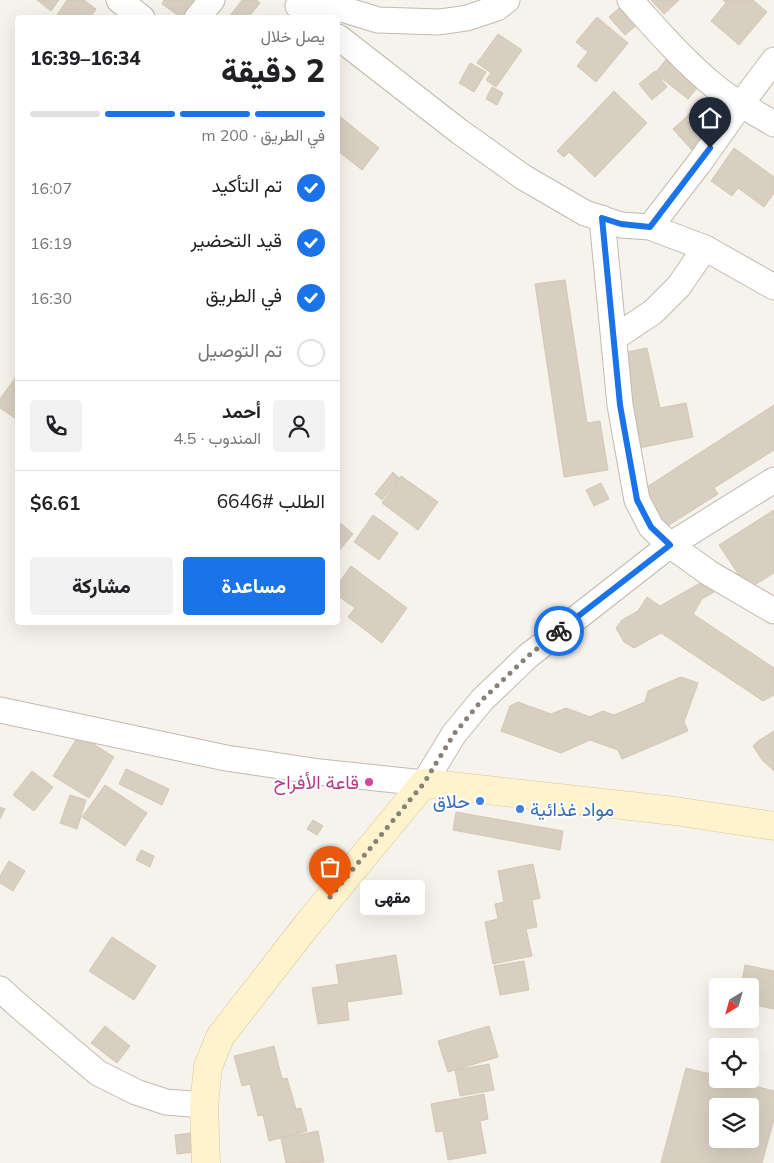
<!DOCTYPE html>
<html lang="ar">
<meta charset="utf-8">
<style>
body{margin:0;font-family:Mulish,Vazirmatn,sans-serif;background:#f2f2f2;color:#202124;direction:rtl;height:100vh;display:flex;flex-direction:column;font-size:19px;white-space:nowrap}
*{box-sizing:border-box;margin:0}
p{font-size:16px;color:#757577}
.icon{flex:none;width:28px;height:28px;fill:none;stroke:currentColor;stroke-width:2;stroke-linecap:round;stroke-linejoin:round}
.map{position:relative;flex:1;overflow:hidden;direction:ltr}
.panel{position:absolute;left:15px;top:15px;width:325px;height:610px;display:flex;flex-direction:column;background:#fff;border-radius:5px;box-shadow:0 5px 20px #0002;direction:rtl}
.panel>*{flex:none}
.needle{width:32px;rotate:217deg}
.controls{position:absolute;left:709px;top:978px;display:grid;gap:10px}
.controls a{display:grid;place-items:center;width:50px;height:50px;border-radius:5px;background:#fff;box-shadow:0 5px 20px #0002;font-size:25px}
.pin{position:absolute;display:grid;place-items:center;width:42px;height:42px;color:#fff;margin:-51px -21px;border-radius:50% 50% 50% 0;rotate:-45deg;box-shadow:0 0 5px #0007}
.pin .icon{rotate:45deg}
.courier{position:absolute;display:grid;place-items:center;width:50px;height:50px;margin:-25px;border:4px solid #1a73e8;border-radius:50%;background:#fff;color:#222;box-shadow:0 1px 6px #0007}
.bubble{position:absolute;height:35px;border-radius:5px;background:#fff;box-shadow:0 5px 20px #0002;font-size:16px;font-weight:800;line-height:35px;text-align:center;direction:rtl}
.headline em{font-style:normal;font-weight:800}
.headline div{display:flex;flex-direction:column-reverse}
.headline{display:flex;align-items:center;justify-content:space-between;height:85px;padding:0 15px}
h1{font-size:32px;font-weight:800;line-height:38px}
.bar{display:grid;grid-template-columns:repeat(4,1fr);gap:8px 5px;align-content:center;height:60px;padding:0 15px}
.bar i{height:6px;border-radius:4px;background:#e0e0e0}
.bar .active{background:#1a73e8}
.bar p{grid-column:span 4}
.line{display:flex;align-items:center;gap:12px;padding:0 15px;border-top:1px solid #e0e0e0}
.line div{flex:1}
.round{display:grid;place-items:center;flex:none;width:52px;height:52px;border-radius:5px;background:#f2f2f2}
ol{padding:0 15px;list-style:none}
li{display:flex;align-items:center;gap:15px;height:55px}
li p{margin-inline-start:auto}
li .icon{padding:5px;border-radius:50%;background:#1a73e8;color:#fff;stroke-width:4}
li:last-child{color:#757577}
li i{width:28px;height:28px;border:2px solid #e0e0e0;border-radius:50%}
.button{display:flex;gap:10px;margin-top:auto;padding:10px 15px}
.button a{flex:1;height:58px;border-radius:5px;background:#1a73e8;color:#fff;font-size:20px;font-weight:800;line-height:58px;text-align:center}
.button a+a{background:#f2f2f2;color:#202124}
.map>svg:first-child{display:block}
</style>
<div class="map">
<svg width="774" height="1163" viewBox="0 0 774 1163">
<rect width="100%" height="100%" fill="#f6f3ec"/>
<g fill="#d8cfc1" stroke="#d3c7b4" fill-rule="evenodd">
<polygon points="37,0 59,0 51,11"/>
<polygon points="67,0 84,0 96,9 90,18 61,18 57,15"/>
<polygon points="164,0 206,0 195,18 182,18 162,4"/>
<polygon points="242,0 256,0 260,3 248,18 228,18"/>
<polygon points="628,0 648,15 625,35 609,17"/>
<polygon points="651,0 679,0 664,14"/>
<polygon points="723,0 753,0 767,12 739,45 711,21 726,3"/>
<polygon points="597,17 628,43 596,82 577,66 588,52 576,42"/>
<polygon points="498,34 522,50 496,87 486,80 491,73 477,63"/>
<polygon points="677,46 710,72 688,99 655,73"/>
<polygon points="470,63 486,72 474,92 459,83"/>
<polygon points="655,71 667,87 652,100 639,84"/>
<polygon points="492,87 503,93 497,105 486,99"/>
<polygon points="614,91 647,123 595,177 569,152 564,157 557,151"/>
<polygon points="695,109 713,129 699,158 673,129"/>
<polygon points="338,115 379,148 362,170 338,151"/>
<polygon points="734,148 774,177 774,193 764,207 738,188 732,196 711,181"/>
<polygon points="565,280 587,423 600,421 608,470 564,477 535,284"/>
<polygon points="647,348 660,408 686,403 693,437 639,448 618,354"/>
<polygon points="18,374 18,420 0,408 0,399"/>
<polygon points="774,405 774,450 714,488 718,494 666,527 642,490"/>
<polygon points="393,472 399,478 382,500 375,494"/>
<polygon points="401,476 438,502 418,530 382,503"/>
<polygon points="601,483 609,499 594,506 586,490"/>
<polygon points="774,510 774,573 748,589 719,545"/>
<polygon points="373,515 398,533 379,560 354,542"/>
<polygon points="338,521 353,534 338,552"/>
<polygon points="351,566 407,608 382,643 348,617 355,608 338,596 338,584"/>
<polygon points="707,579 714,592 702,599 693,614 774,668 774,695 763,701 661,633 634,648 624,642 616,628 622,620 638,611 647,597 660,606"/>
<polygon points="681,677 698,683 684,722 688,731 622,759 618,750 590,740 561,753 501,731 510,706 518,702 551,714 566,708 590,717 603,711 614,715 645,702 648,691"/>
<polygon points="774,731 774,771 762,760 753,746 758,741"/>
<polygon points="79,735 114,757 89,798 53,776"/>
<polygon points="126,769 169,789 162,805 119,784"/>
<polygon points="32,771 53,787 34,811 13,795"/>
<polygon points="105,785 147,813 125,846 82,817"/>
<polygon points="70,795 86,800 77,829 60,823"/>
<polygon points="0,807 5,809 0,819"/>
<polygon points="456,812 563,831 560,850 453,830"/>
<polygon points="313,820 323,826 317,835 307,829"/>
<polygon points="141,850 154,856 150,867 136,860"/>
<polygon points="9,861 25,871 13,891 0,883 0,876"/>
<polygon points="533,864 540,898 532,900 537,927 526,929 532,956 493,964 485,922 498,919 495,904 504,902 498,871"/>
<polygon points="112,937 156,966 134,1000 89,971"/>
<polygon points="396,955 402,994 347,1002 349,1020 318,1024 312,988 339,984 336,965"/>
<polygon points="524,961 529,990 500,995 494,966"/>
<polygon points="745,965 774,971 774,1009 750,1004 750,986 741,986"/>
<polygon points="105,1026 130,1046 117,1063 91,1043"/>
<polygon points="489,1026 498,1057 448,1072 438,1041"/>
<polygon points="274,1046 282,1079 287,1078 296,1109 301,1108 307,1131 269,1141 263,1115 258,1116 250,1084 242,1086 234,1056"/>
<polygon points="489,1064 494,1090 460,1096 455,1070"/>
<path d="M 686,1068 L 718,1076 L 718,1079 L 728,1079 L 774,1091 L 774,1119 L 762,1163 L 661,1163 ZM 718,1106 L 750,1106 L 750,1139 L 718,1139 Z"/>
<polygon points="484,1094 488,1119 480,1121 486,1153 448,1160 443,1131 436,1132 431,1104"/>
<polygon points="318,1131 324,1162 286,1163 281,1138"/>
<polygon points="192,1133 194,1152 177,1154 175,1135"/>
</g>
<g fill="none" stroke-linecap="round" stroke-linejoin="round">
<defs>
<g id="street">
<polyline points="119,0 142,18"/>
<path d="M 630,0 C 656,29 682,59 712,84 C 730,100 753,111 774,124"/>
<polyline points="298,6 312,3 329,5 378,20 439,22 467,18 497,8 507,0"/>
<polyline points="197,18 212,0"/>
<polyline points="338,37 460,132 523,177 585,213 621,225 650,227 705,248 774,287"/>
<polyline points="602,218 620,405 637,500 651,527 670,545 709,573 774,611"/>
<polyline points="650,227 700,162 741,104 774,60"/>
<polyline points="614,338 653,312 679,286 705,248"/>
<polyline points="0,710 226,758 320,772 424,783 454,734 482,700 528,656 670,545 774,480"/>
<polyline points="0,989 20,1007 98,1073 136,1092 166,1102 204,1105"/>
</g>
<polyline id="secondary" points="206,1163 204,1105 208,1067 220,1037 307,925 424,783 675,811 774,826"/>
</defs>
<use href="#street" stroke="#c2bbae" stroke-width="27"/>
<use href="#secondary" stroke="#d6c79b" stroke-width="29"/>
<use href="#street" stroke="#fff" stroke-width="25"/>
<use href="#secondary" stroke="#fff3cd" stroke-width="28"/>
</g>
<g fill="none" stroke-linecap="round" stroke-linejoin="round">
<polyline stroke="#878178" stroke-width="5" stroke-dasharray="0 9" points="330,897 424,783 454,734 482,700 528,656 559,631"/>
<polyline stroke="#1a73e8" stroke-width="6" points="559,631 670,545 651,527 637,500 620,405 602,218 621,224 650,227 710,148"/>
</g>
<circle fill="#d1479c" stroke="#fff" stroke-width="2" cx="369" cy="782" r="5"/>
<g fill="#3f7fe0" stroke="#fff" stroke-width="2">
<circle cx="480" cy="801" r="5"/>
<circle cx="520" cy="809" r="5"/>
</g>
<g text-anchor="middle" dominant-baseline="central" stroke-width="4" stroke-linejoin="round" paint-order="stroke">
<g font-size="19" fill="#b23c85" stroke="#fff" text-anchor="end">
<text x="359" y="782">قاعة الأفراح</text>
</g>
<g font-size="19" fill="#366cbe" stroke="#fff" text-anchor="end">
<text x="470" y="801">حلاق</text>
<text x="530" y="809" text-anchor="start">مواد غذائية</text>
</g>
</g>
</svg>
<div class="controls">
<a><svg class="needle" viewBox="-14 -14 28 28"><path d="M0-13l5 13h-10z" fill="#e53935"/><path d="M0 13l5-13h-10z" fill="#757577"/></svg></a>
<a><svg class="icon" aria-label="locate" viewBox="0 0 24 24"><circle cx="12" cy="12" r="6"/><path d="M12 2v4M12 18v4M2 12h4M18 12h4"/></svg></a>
<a><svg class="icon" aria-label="layers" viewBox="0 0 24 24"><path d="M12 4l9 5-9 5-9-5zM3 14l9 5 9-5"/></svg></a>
</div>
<div class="pin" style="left:330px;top:897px;background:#ea580c"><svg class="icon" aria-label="bag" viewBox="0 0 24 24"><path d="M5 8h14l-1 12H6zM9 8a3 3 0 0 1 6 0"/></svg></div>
<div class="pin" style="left:710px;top:148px;background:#1f2937"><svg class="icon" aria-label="home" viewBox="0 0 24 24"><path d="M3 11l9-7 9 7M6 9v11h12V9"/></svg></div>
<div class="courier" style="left:559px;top:631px"><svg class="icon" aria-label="bike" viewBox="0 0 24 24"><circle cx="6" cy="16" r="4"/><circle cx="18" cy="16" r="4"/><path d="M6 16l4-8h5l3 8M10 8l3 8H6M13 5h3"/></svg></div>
<div class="bubble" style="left:360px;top:880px;width:65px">مقهى</div>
<section class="panel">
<div class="headline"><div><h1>2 دقيقة</h1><p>يصل خلال</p></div><em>16:34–16:39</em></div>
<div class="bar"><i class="active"></i><i class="active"></i><i class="active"></i><i></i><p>في الطريق · 200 m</p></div>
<ol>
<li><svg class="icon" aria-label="check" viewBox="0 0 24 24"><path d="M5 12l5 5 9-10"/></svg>تم التأكيد<p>16:07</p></li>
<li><svg class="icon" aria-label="check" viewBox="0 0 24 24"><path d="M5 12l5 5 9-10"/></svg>قيد التحضير<p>16:19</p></li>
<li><svg class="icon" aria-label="check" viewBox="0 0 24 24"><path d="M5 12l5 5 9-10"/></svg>في الطريق<p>16:30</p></li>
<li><i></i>تم التوصيل</li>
</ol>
<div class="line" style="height:90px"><a class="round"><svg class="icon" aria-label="person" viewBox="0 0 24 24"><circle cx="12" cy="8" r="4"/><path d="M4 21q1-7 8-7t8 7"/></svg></a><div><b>أحمد</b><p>المندوب · 4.5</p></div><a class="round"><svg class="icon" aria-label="phone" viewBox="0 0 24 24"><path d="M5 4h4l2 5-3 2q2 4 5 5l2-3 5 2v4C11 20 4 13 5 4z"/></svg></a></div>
<div class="line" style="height:65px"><div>الطلب #6646</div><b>$6.61</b></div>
<div class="button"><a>مساعدة</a><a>مشاركة</a></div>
</section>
</div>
